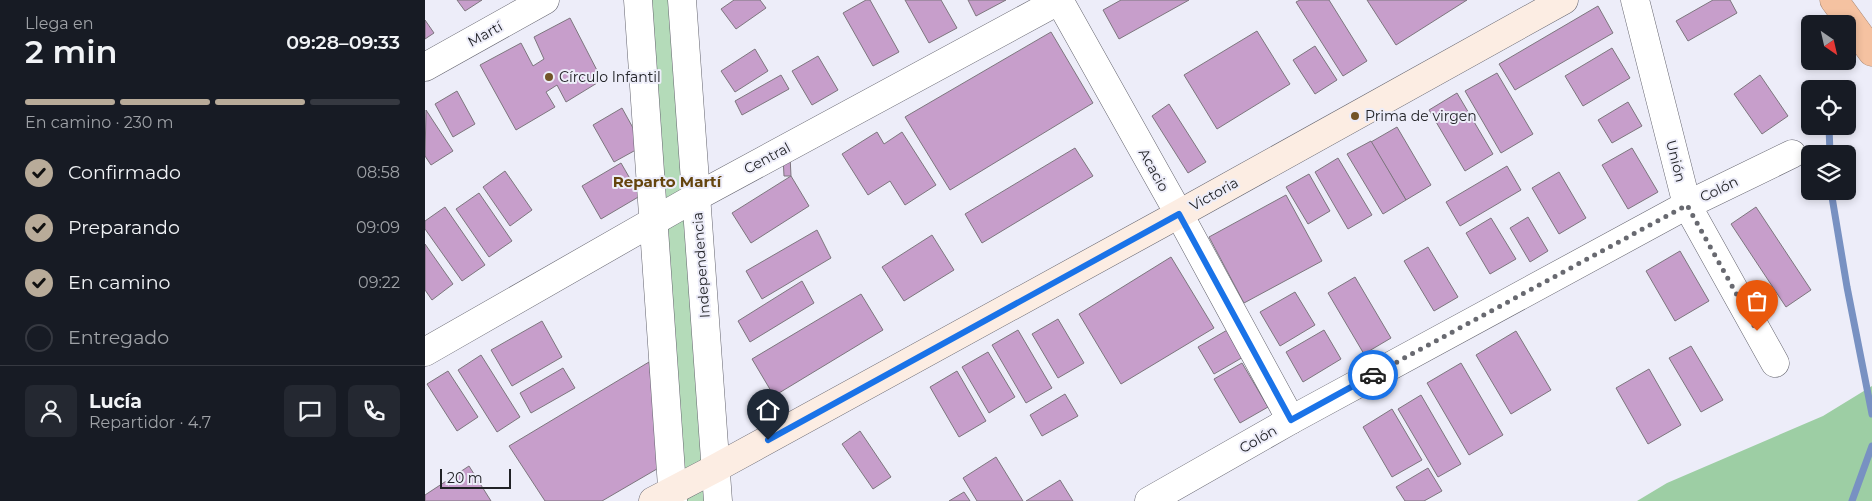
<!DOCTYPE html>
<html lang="es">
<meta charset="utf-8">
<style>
body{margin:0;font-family:Montserrat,sans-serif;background:#242831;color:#f1f3f6;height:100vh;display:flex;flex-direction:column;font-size:19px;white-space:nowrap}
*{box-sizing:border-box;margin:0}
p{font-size:16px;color:#9ea1a6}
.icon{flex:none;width:28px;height:28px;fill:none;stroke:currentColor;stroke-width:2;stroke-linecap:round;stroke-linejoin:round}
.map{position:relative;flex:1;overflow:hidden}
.panel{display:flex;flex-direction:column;background:#171b24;width:425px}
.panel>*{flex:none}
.needle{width:32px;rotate:146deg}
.tools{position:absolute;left:1376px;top:15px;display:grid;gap:10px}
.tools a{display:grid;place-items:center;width:55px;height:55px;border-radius:8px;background:#171b24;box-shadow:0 2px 8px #0003;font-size:25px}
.scale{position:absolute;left:15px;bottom:12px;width:71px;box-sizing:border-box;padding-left:5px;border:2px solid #212226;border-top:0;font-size:14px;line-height:18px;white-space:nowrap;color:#212226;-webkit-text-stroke:4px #ededf9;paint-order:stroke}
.pin{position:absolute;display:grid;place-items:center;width:42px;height:42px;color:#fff;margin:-51px -21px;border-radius:50% 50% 50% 0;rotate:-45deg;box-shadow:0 0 5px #0007}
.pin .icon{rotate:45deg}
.courier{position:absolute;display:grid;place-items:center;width:50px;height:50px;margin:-25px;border:4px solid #1a73e8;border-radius:50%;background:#fff;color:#222;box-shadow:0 1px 6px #0007}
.head em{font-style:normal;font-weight:600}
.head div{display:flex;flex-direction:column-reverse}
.head{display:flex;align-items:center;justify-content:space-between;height:85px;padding:0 25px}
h1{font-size:32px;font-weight:600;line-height:38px}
.bar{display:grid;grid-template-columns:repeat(4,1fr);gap:8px 5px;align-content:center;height:60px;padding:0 25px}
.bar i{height:6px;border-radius:4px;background:#363941}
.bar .selected{background:#b8ab99}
.bar p{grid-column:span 4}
.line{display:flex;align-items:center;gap:12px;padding:0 25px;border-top:1px solid #363941}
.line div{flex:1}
.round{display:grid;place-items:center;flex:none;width:52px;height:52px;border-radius:8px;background:#242831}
ol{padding:0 25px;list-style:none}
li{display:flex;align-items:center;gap:15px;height:55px}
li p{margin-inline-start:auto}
li .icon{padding:5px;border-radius:50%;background:#b8ab99;color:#111;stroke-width:4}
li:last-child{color:#9ea1a6}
li i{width:28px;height:28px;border:2px solid #363941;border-radius:50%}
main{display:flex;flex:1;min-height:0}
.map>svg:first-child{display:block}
</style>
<main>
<section class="panel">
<div class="head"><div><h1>2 min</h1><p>Llega en</p></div><em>09:28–09:33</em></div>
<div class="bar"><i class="selected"></i><i class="selected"></i><i class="selected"></i><i></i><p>En camino · 230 m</p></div>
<ol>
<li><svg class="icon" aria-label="check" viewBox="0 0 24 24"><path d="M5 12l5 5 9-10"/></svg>Confirmado<p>08:58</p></li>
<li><svg class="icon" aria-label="check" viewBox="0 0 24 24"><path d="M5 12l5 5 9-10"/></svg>Preparando<p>09:09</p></li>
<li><svg class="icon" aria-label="check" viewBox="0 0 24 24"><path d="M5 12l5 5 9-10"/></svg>En camino<p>09:22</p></li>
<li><i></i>Entregado</li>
</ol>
<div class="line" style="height:90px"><a class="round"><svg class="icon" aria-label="person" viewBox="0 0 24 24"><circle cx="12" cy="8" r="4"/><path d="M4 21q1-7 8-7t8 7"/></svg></a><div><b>Lucía</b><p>Repartidor · 4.7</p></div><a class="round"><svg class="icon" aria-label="chat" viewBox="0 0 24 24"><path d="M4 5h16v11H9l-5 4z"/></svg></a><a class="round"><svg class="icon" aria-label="phone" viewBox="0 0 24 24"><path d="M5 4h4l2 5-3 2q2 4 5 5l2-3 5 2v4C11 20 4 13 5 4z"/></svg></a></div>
</section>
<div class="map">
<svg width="1447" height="501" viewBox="0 0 1447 501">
<rect width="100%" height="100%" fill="#ededf9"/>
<polygon fill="#b4dbb9" points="219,0 250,0 288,501 257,501"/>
<polygon fill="#9dcea4" points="1447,386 1447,501 1212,501 1242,483 1398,416"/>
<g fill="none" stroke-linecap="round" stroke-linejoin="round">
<g stroke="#7891c2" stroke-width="7">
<polyline points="1404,86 1404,89"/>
<polyline points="1404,126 1405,154"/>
<polyline points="1406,191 1422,287 1447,414"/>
<polyline points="1427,501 1447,446"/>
</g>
</g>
<g fill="#c79ecb" stroke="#7d767e">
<polygon points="32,0 57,0 40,11"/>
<polygon points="309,0 335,0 341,8 311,29 296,9"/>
<polygon points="441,0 445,0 474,52 448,66 418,13"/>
<polygon points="480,0 516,0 532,28 504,43"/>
<polygon points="543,0 581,0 551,16"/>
<polygon points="696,0 764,0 694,39 678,10"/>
<polygon points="875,0 904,0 942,61 918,76 871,2"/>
<polygon points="942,0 1042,0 971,45"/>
<polygon points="1288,0 1305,0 1312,13 1263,41 1251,21"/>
<polygon points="1173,6 1188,33 1090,90 1074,64"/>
<polygon points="145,18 177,80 141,102 132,85 121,92 130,107 91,130 55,65 96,43 108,66 119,59 109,37"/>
<polygon points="0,20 9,33 0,39"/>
<polygon points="832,31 865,84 792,129 759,75"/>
<polygon points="626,32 668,103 525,190 480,117"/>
<polygon points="890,46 912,80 890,94 868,60"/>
<polygon points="1187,48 1205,78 1158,106 1140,76"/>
<polygon points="330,49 343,71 310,92 296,71"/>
<polygon points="393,56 413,90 387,105 367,71"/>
<polygon points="1072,73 1108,134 1076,153 1040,91"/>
<polygon points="356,75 364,89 317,115 310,101"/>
<polygon points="1335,75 1363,116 1337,134 1309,94"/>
<polygon points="32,91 50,124 28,137 10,104"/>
<polygon points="1032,93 1068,154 1040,171 1004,110"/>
<polygon points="1203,102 1217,126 1187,143 1173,120"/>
<polygon points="744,104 781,162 763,173 727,116"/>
<polygon points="197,108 218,146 189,162 168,125"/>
<polygon points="1,110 28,151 6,165 0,156"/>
<polygon points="972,127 1006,185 981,200 946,142"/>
<polygon points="452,132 459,144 477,132 511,185 480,205 465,181 443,195 417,154"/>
<polygon points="946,141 981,200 958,214 922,154"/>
<polygon points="650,148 668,176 557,243 540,214"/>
<polygon points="1207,148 1233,192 1203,209 1177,165"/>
<polygon points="365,156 366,176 359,176 358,157"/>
<polygon points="913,158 947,215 923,229 890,172"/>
<polygon points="196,163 215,196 176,219 157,186"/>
<polygon points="1082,166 1096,190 1035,226 1021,202"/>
<polygon points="80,171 107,210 85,226 58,187"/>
<polygon points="1134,172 1161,218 1134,234 1107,188"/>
<polygon points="884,174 905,211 883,224 861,187"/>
<polygon points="366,176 384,206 326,243 307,213"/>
<polygon points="54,193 87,241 64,257 31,209"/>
<polygon points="861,195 897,261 819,303 784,237"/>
<polygon points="20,207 60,265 37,281 0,229 0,221"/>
<polygon points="1331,207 1386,290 1361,307 1306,224"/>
<polygon points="1103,217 1123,251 1105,262 1085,228"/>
<polygon points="1066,218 1091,259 1065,274 1041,233"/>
<polygon points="392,230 406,258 337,299 321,271"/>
<polygon points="507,235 529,270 479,301 457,267"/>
<polygon points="0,244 28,284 7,300 0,290"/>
<polygon points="1003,247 1033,297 1009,311 979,261"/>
<polygon points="1255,251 1284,301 1250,321 1221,271"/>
<polygon points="746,257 789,328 696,384 654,314"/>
<polygon points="930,277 966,338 939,354 903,293"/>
<polygon points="377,281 389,303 325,342 313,321"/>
<polygon points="870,292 890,325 855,346 835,312"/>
<polygon points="436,294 458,330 349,396 327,359"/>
<polygon points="633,319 659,363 633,378 607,334"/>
<polygon points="117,321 137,357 87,386 66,350"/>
<polygon points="804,329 820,356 789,374 773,347"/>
<polygon points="593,330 627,388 601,403 567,345"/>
<polygon points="899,330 916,359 878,382 861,352"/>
<polygon points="1091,331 1126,390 1086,414 1051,355"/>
<polygon points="1266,346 1298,400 1276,412 1244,358"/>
<polygon points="563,352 590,397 564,413 537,367"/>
<polygon points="56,355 95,417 72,432 33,370"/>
<polygon points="224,362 237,466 177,501 120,501 84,446"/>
<polygon points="817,363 843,407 815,423 789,379"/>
<polygon points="1036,363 1078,435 1044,455 1002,383"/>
<polygon points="138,368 150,388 106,413 95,393"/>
<polygon points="1224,369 1256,425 1223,444 1191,388"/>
<polygon points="23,371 53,417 32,431 2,384"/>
<polygon points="532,371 561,421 534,437 505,387"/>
<polygon points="640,394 653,416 617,436 605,415"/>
<polygon points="996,395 1036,464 1013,477 973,409"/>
<polygon points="967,409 997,460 967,477 938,427"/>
<polygon points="435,431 466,477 448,489 417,444"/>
<polygon points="571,457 598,501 552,501 538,478"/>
<polygon points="44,466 66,501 0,501 0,495"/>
<polygon points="1003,468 1017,491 999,501 980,501 971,487"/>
<polygon points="635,480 648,501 601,501"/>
<polygon points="539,492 545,501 524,501"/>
</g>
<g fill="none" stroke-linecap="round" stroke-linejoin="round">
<defs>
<g id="street">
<polyline points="213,0 248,501"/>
<polyline points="257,0 293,501"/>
<polyline points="634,0 754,214 866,420"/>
<polyline points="1210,0 1262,205 1350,363"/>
<polyline points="0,67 120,0"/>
<polyline points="0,352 271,197 635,0"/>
<polyline points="724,501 866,420 1262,205 1367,154"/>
</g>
<polyline id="secondary" points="228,501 291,468 754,214 1139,0"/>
<polyline id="highway" points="1409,0 1447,52"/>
</defs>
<use href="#street" stroke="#63636d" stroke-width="29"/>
<use href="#secondary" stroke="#63636d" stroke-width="29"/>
<use href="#highway" stroke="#ab8a76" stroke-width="29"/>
<use href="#street" stroke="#fff" stroke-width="28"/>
<use href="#secondary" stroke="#fcede3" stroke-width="28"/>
<use href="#highway" stroke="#f5c2a1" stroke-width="28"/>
</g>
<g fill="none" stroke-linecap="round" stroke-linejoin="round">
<polyline stroke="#686970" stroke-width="5" stroke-dasharray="0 9" points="948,375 1262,205 1332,331"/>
<polyline stroke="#1a73e8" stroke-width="6" points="343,440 754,214 866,420 948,375"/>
</g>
<g fill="#725428" stroke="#ededf9" stroke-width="2">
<circle cx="124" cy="77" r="5"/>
<circle cx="930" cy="116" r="5"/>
</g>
<g text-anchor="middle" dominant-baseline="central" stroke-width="4" stroke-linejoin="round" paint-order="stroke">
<g font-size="14" fill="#212226" stroke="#ededf9">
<text transform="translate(60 34) rotate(-29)">Martí</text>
<text transform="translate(342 158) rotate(-28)">Central</text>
<text transform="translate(1251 161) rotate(76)">Unión</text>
<text transform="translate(729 170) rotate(61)">Acacio</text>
<text transform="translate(1294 189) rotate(-26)">Colón</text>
<text transform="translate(789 194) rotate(-29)">Victoria</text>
<text transform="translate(276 265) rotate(-94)">Independencia</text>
<text transform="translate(833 439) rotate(-30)">Colón</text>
</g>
<g font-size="14" fill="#212226" stroke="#ededf9" text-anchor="start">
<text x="134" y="77">Círculo Infantil</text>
<text x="940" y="116">Prima de virgen</text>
</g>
<g font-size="15" font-weight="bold" fill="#65450e" stroke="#ededf9">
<text x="242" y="181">Reparto Martí</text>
</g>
</g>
</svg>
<div class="tools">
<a><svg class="needle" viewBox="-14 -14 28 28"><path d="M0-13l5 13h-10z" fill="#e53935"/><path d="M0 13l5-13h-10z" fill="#9ea1a6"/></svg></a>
<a><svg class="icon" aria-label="locate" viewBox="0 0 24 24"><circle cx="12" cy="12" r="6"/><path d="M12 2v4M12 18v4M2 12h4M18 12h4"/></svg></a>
<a><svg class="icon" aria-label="layers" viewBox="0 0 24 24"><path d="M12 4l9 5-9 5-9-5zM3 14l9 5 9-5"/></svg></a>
</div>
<div class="scale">20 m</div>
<div class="pin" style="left:1332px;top:331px;background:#ea580c"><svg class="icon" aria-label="bag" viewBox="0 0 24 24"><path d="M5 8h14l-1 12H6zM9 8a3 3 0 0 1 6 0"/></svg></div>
<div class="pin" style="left:343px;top:440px;background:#1f2937"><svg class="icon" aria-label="home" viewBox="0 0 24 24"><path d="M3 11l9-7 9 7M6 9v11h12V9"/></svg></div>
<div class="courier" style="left:948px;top:375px"><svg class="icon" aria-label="car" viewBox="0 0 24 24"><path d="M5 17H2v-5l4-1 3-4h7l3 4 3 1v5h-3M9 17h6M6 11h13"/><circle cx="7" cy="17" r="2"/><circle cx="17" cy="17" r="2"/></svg></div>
</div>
</main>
